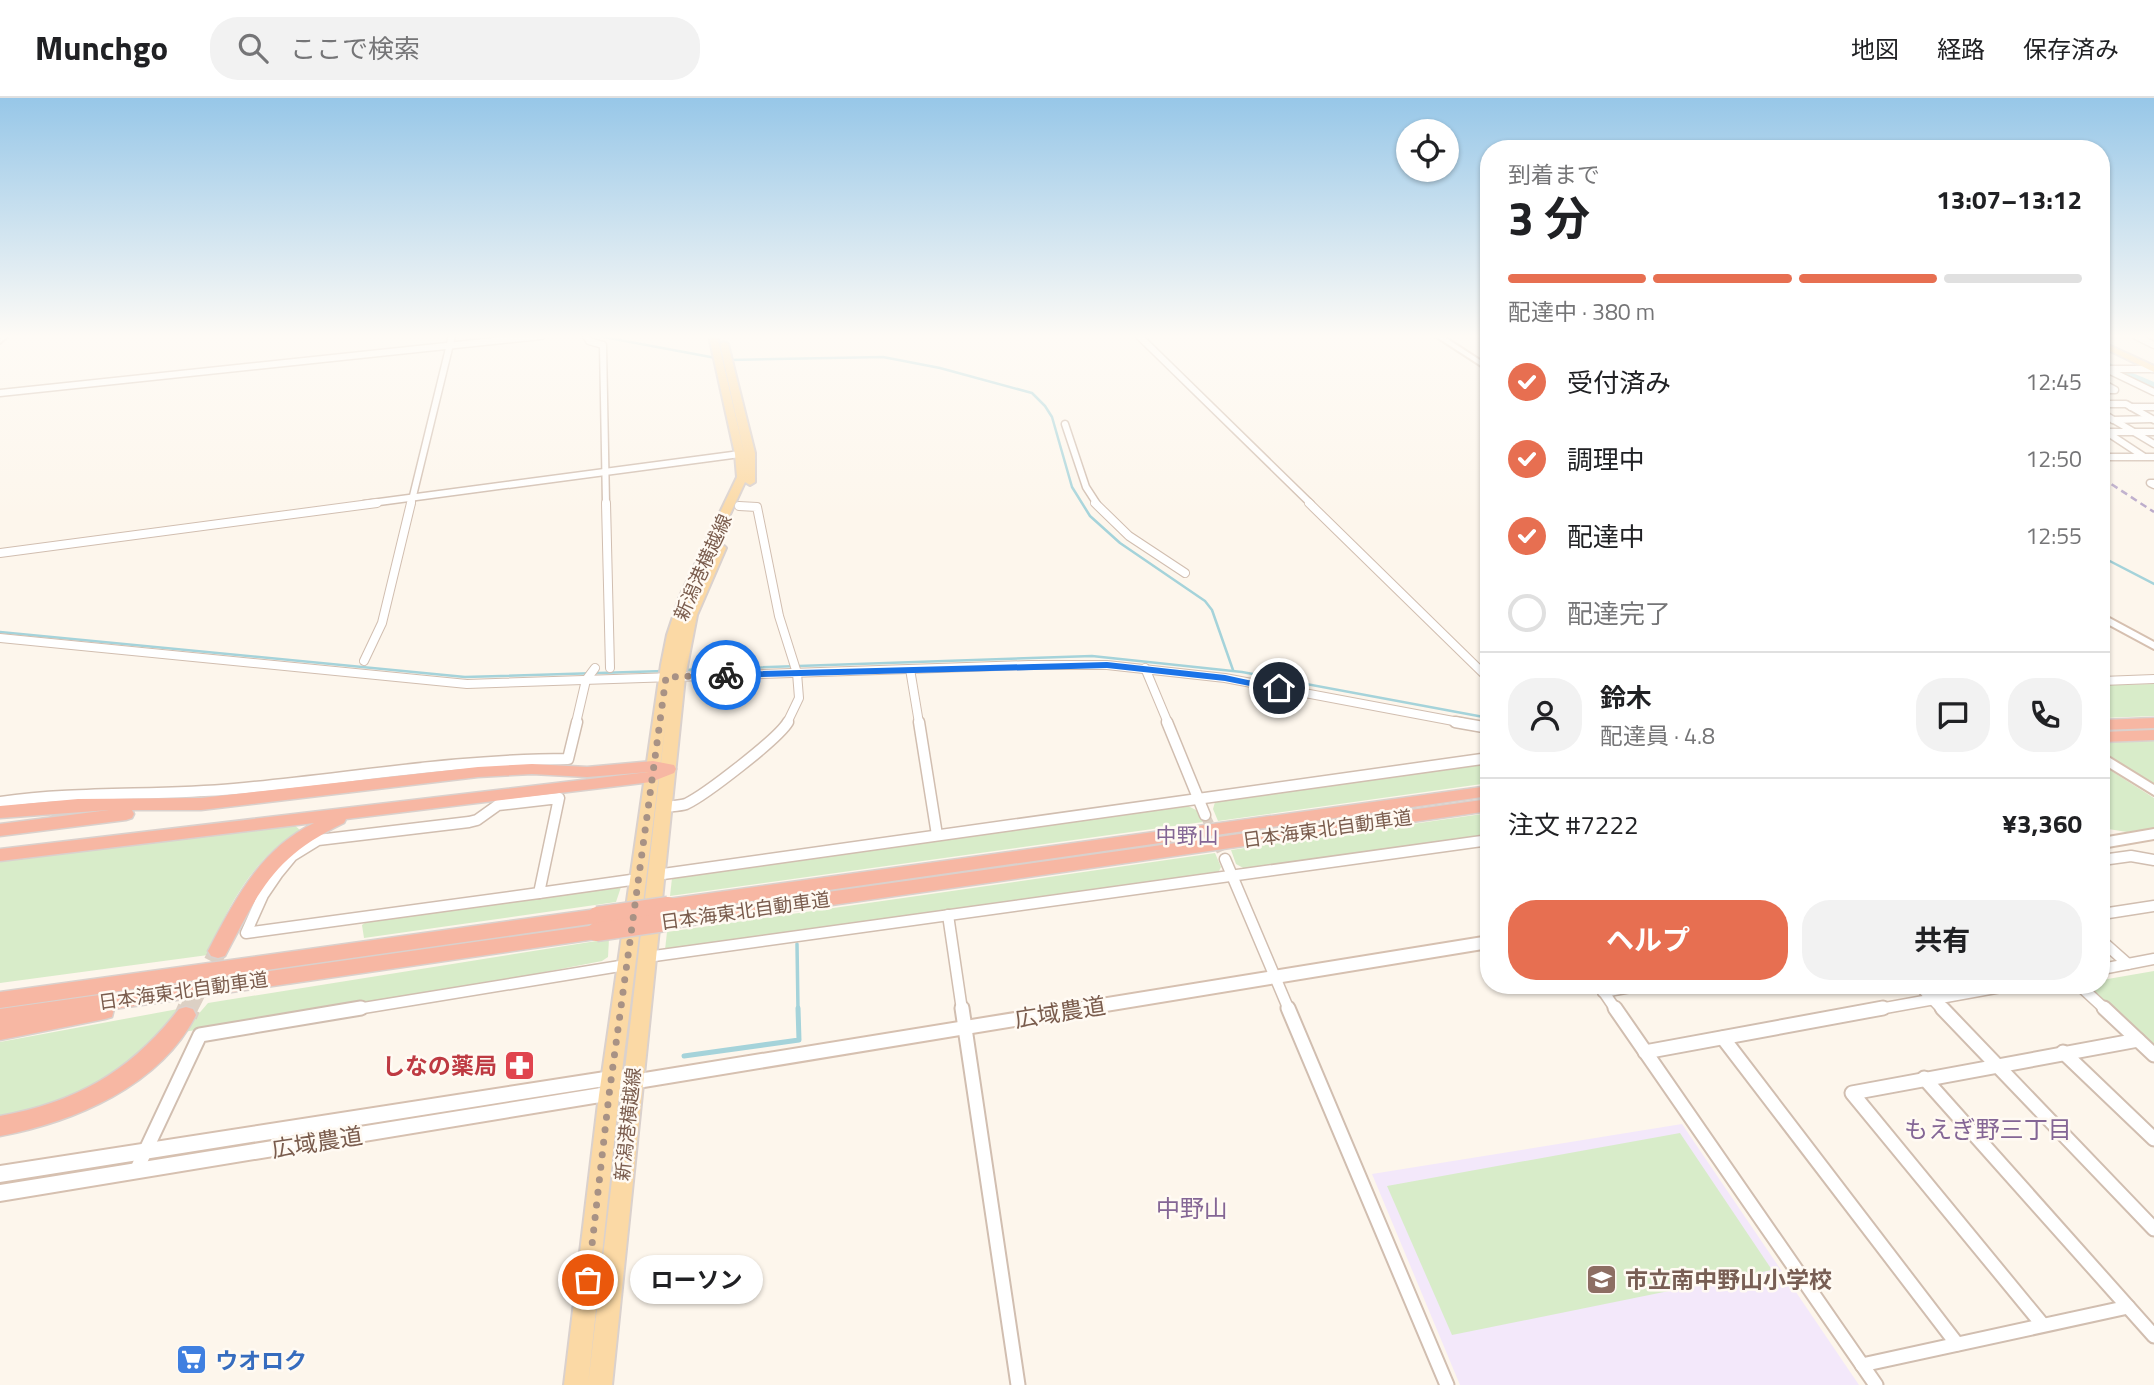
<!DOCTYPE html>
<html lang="ja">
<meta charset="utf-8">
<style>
body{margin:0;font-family:"Titillium Web","Noto Sans JP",sans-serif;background:#f2f2f2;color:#202124;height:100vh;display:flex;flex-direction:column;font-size:26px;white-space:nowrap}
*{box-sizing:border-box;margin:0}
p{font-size:23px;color:#757577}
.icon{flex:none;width:38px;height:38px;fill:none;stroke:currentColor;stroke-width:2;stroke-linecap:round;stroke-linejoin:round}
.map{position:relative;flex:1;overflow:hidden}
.details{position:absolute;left:1480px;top:42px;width:630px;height:854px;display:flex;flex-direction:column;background:#fff;border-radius:28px;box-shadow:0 2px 5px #0004}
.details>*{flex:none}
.buttons{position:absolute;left:1396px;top:21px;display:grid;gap:14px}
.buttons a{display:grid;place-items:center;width:63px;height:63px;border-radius:50%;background:#fff;box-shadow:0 2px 5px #0004;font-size:35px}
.pin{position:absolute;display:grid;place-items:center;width:60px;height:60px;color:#fff;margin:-30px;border:4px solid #fff;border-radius:50%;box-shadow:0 2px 7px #0007}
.courier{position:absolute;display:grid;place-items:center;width:70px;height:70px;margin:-35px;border:5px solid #1a73e8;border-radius:50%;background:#fff;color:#222;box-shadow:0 2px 9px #0007}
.bubble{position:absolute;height:49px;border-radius:24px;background:#fff;box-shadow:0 2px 5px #0004;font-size:23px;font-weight:700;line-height:49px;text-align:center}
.head em{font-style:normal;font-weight:700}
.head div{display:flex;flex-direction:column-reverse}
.head{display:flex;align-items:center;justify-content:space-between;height:119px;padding:0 28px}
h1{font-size:46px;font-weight:700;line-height:52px}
.bar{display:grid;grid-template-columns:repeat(4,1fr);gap:10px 7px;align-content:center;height:84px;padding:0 28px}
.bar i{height:9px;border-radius:5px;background:#e0e0e0}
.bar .active{background:#e76f51}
.bar p{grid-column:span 4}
.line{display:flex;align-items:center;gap:18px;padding:0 28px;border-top:2px solid #e0e0e0}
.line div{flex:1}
.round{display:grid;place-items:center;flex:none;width:74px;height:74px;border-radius:28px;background:#f2f2f2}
ol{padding:0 28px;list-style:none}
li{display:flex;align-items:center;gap:21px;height:77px}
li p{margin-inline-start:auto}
li .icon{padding:7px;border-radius:50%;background:#e76f51;color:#fff;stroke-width:4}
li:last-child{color:#757577}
li i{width:38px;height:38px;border:4px solid #e0e0e0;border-radius:50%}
.button{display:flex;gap:14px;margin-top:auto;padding:14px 28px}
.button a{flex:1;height:80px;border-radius:28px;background:#e76f51;color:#fff;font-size:28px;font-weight:700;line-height:80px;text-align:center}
.button a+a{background:#f2f2f2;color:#202124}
header{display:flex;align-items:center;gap:42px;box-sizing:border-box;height:98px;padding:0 35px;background:#fff;border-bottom:2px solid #e0e0e0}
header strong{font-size:33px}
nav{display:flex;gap:38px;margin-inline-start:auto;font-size:24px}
.search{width:490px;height:63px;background:#f2f2f2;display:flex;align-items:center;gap:18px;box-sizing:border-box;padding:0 24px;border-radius:28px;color:#757577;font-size:26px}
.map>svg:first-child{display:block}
</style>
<header>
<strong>Munchgo</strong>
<div class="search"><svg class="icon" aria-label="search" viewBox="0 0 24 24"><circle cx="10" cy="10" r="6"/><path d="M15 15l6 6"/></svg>ここで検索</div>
<nav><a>地図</a><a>経路</a><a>保存済み</a></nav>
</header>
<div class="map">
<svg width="2154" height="1287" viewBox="0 0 2154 1287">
<rect width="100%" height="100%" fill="#fdf6ec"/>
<polygon fill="#f3e8fa" points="1682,1026 1859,1287 1460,1287 1372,1076"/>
<g fill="#d8ecc9">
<polygon points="2154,586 2154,618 2102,620 2102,587"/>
<polygon points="2128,642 2154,642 2154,687 2102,653 2102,646"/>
<polygon points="1489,664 1489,685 1218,723 1213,711 1215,704 1221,702"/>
<polygon points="2102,667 2154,700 2154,730 2127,734 2102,730"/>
<polygon points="1186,707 1198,713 1203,724 670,798 672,780"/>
<polygon points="1489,715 1489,737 1247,772 1236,766 1231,752"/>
<path d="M 293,726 L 300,732 C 253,761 228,807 208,857 L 0,885 L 0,761 Z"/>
<polygon points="1215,755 1221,769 1218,775 665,852 667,834"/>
<polygon points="621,789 616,804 364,840 362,827 372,820 589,791"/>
<polygon points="609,841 608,859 602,863 421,898 183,934 208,905"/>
<polygon points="2154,873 2154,948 2088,887 2102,887 2102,882"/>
<path d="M 178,911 C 128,980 80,1001 0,1021 L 0,944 Z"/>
<polygon points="1680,1035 1772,1172 1452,1237 1387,1088"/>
</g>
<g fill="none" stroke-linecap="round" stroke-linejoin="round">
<g stroke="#a5d3da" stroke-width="2.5">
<polyline points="598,238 716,260"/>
<polyline points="730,262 883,259 940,270 1032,295 1045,308 1052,319 1072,389 1090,418 1120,445 1205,503 1212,512 1233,572"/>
<polyline points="2102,459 2154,486"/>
<polyline points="0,534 465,579 664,573"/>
<polyline points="682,572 1092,558 1242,574 1489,620"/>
</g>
<polyline stroke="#a5d3da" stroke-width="3.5" points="797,846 798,912"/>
<polyline stroke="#a5d3da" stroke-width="5" points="684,958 799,942 798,910"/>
<polygon fill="#bfe3e8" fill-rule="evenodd" points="2102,262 2154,284 2154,293 2102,269"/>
<polyline stroke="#dcd0c4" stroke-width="10" stroke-dasharray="10 5" stroke-linecap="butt" points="1205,717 1225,761"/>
<polyline stroke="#dcd0c4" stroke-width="18" stroke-dasharray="18 9" stroke-linecap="butt" points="188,912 218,853"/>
<polyline stroke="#dcd0c4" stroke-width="23" stroke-dasharray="23 11" stroke-linecap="butt" points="186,917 189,910"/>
<defs>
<g id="street-far3">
<polyline points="586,238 589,243 603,247 606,406"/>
<polyline points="1139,238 1311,406"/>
<polyline points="2136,238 2154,247"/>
<polyline points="2102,269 2154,294"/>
<polyline points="2106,271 2153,271"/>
<polyline points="2102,285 2115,292 2103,292"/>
<polyline points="0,295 541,238"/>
<polyline points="2102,306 2126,306 2154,322"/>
<polyline points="2131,309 2154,309"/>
<polyline points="2102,315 2154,346"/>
<polyline points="2113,322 2151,321"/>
<polyline points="1065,326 1086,389 1097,406"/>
<polyline points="2102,334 2154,334"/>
<polyline points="2108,335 2143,358"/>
<polyline points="2102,359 2154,359"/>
<polyline points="2154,385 2150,385 2154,387"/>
<polyline points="364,406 740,356"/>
<polyline points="411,406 452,238"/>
</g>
<g id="street-far2">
<polyline points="606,405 610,570"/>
<polyline points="1095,405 1129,438 1185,475"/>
<polyline points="1309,405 1489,581"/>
<polyline points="739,408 757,409 779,518 797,575 799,600 787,625"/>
<polyline points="0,455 377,405"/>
<polyline points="0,540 467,586 1029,567 1107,567 1225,580 1464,625"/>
<polyline points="364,563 382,525 411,405"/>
<polyline points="1145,570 1168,625"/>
<polyline points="910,571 919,625"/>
<polyline points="2102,583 2154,581"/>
<polyline points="576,625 586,582 595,570"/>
</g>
<g id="street-far1">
<polyline points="919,624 937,737"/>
<polyline points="1167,624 1205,717"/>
<polyline points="1455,624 1489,630"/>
<polygon points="559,700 539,795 246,835 263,797 278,775 292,758 318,742 469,724 477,722 498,707"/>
<path d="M 0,704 C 78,693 156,698 234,691 C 346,681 455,661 568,661 L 577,624"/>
<path d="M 664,709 C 671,708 680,708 686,706 C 705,697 778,641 788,624"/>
<polyline points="1225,761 1289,912"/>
<polyline points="2102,762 2131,758 2154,762"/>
<polyline points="656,777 1489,660"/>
<polyline points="539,795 638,781"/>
<polyline points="2102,816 2154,808"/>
<polyline points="948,817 962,912"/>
<polyline points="2102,843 2128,866"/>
<polyline points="647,859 1489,742"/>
<polyline points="2102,871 2154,861"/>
<polyline points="1599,887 1616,912"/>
<polyline points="1919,887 1943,912"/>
<polyline points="2079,887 2106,912"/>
<polyline points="1603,894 1642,887"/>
<polyline points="351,912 626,867"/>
<polyline points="1874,912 2012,887"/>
</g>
<g id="street">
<polyline points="962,910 1018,1287"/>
<polyline points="1288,910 1447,1287"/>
<polyline points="1615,910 1876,1287"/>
<polyline points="1942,910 2154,1131"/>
<polyline points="2104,910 2154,957"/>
<polyline points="1723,940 1957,1246"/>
<polyline points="1645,954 1883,910"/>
<polyline points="2063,954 2154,1041"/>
<polyline points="1924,980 2154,1238"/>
<polyline points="136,1073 200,937 361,910"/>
<polyline points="2042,1226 1852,995 2138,942"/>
<polyline points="1862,1267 2128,1209"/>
</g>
<g id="secondary">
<polygon points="1,238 8,238 0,245"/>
<polygon points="1435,238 1443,238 1489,268 1489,273"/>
<polygon points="2102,516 2154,544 2154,551 2102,523"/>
<polygon points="2102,655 2154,687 2154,697 2102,665"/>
<polygon points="2154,731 2154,741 2102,750 2102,740"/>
<polygon points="1489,838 1489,850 632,991 611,987 0,1084 0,1068 611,973 632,977"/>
<polygon points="613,988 619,990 621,995 619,1000 613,1002 0,1103 0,1087"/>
</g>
<g id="primary">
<polygon points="709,238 717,238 745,359 720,246 724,244 728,246 755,355 755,384 750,387 745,384 692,498 688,510 714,450 716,448 724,448 726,450 697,517 685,579 612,1287 588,1287 666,622 619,997 588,1287 564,1287 599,997 661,567 667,537 680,498 737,379 735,356"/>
<polygon points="2102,244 2154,268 2154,274 2102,249"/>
</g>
<g id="highway">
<polygon points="2154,620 2154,630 2102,632 2102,622"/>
<polygon points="2154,632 2154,642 2102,644 2102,634"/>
<path d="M 653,663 L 674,667 L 676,671 L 674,675 L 651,684 L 346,721 L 344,725 C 273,759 260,792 225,858 L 218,860 L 211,858 L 208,853 C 235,802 260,751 314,725 L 0,763 L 0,751 L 649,674 L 587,679 L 532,676 L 478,679 L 201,712 L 132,712 L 134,716 L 132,720 L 126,722 L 0,738 L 0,726 L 109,712 L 0,720 L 0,708 L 78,701 L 201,700 L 478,669 L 532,666 L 587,669 Z"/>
<polygon points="1489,688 1489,698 668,815 661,813 659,808 661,803 668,801"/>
<polygon points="1489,701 1489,713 665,831 658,829 656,824 658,819 665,817"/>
<polygon points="597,811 604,813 606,818 604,823 597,825 0,910 0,894"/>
<polygon points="596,827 603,829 605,834 603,839 596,841 114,911 112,919 105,921 0,942 0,911"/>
<path d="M 186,909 L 193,911 L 196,917 C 160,988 74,1024 0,1038 L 0,1018 C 77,1004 131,973 179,911 Z"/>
</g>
</defs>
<use href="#street-far3" stroke="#d1beb0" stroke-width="9"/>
<use href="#street-far2" stroke="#d1beb0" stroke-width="10"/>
<use href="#street-far1" stroke="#d1beb0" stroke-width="13"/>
<use href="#street" stroke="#d1beb0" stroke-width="17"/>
<use href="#secondary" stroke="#d6c0b0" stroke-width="4"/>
<use href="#primary" stroke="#dad1cd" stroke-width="4"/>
<use href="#highway" stroke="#dad1cd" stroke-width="3"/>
<use href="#street-far3" stroke="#fff" stroke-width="6"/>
<use href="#street-far2" stroke="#fff" stroke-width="8"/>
<use href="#street-far1" stroke="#fff" stroke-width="10"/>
<use href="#street" stroke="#fff" stroke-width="13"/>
<use href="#secondary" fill="#fff" fill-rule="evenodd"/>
<use href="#primary" fill="#fbd9a5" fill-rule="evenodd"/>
<use href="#highway" fill="#f7b7a3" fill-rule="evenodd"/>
<polyline stroke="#b9a8c9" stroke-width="2.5" stroke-dasharray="7 4.5" stroke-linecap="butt" points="2102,380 2154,414"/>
<defs>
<g id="highway-bridge">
<polyline points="597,818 668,808"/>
<polyline points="596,834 665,824"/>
</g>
</defs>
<use href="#highway-bridge" stroke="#dad1cd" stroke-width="21" stroke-linecap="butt"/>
<use href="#highway-bridge" stroke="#f7b7a3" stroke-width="18"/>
</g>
<linearGradient id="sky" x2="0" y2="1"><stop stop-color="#97c7e8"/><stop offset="0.57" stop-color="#fefbf6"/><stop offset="1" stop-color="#fefbf6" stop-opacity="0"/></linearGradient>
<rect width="2154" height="418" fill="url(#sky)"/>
<polygon fill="#1a73e8" points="1107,564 1225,577 1285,590 1279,594 1225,583 1107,570 726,580 720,577 726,574"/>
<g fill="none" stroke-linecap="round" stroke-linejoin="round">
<polyline stroke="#a89285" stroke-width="7" stroke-dasharray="0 12.6" points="588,1182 609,997 666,579 726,577"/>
</g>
<defs>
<symbol id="pharmacy-square" viewBox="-11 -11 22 22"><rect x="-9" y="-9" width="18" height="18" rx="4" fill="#e0444e" stroke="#fffaf3"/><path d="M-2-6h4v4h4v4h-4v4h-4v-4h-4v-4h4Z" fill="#fff"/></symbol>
<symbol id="school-square" viewBox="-11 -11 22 22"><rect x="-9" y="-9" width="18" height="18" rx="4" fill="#8d6e63" stroke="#fffaf3"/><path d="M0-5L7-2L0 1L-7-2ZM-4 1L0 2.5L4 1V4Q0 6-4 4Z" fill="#fff"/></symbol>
<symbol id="supermarket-square" viewBox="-11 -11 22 22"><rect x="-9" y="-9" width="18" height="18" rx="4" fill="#3f7fe0" stroke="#fffaf3"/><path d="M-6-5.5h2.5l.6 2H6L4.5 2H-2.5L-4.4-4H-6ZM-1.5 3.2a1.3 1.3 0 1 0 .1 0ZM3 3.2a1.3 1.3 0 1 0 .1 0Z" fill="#fff"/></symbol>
</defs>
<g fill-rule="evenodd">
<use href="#pharmacy-square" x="502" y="950" width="35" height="35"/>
<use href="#school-square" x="1584" y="1164" width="35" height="35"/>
<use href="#supermarket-square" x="174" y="1244" width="35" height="35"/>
</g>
<g text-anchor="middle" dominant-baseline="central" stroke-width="5" stroke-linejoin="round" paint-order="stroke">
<g font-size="19" fill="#7a5c4d" stroke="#fffaf3">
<text transform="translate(702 469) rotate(-66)">新潟港横越線</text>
<text transform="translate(1327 730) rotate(-8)">日本海東北自動車道</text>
<text transform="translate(745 812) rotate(-8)">日本海東北自動車道</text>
<text transform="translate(183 892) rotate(-8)">日本海東北自動車道</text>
<text transform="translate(627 1026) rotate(-84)">新潟港横越線</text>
</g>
<g font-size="21" fill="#846695" stroke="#fffaf3">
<text x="1187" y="737">中野山</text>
</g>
<g font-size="23" fill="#7a5c4d" stroke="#fffaf3">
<text transform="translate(1060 914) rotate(-9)">広域農道</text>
<text transform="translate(317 1044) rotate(-9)">広域農道</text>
</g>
<g font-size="23" font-weight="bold" fill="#be3a42" stroke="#fffaf3" text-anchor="end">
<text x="497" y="967">しなの薬局</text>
</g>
<g font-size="23" font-weight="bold" fill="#785e54" stroke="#fffaf3" text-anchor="start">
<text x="1625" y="1181">市立南中野山小学校</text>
</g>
<g font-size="23" font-weight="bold" fill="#366cbe" stroke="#fffaf3" text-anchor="start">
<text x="215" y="1262">ウオロク</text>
</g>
<g font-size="24" fill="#846695" stroke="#fffaf3">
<text x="1988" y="1031">もえぎ野三丁目</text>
<text x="1192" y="1110">中野山</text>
</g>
</g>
</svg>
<div class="buttons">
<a><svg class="icon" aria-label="locate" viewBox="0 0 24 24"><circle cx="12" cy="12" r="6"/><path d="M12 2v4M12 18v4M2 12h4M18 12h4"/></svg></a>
</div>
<div class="pin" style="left:588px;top:1182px;background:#ea580c"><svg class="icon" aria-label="bag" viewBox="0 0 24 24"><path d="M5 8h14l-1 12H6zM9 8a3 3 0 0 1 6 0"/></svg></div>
<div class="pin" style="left:1279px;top:590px;background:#1f2937"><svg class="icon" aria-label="home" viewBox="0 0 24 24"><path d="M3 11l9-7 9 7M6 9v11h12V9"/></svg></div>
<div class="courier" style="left:726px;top:577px"><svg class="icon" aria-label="bike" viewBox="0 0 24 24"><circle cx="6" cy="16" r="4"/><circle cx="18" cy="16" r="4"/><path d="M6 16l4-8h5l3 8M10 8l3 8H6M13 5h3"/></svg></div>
<div class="bubble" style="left:630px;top:1157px;width:133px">ローソン</div>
<section class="details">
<div class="head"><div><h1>3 分</h1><p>到着まで</p></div><em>13:07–13:12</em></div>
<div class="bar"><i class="active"></i><i class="active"></i><i class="active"></i><i></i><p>配達中 · 380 m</p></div>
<ol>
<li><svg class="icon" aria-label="check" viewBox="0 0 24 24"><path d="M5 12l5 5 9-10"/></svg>受付済み<p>12:45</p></li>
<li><svg class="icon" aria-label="check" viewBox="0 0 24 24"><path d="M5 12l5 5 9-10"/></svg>調理中<p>12:50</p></li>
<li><svg class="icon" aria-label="check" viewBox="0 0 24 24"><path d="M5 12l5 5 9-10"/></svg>配達中<p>12:55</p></li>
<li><i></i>配達完了</li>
</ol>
<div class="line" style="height:126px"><a class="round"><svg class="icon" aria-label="person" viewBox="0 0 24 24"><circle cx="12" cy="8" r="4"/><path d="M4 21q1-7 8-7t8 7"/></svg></a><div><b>鈴木</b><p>配達員 · 4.8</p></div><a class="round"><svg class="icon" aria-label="chat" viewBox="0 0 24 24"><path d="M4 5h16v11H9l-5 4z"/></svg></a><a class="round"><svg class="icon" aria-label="phone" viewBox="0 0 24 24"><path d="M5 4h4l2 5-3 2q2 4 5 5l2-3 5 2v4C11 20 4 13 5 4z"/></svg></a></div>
<div class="line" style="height:91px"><div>注文 #7222</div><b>¥3,360</b></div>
<div class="button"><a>ヘルプ</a><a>共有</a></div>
</section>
</div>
